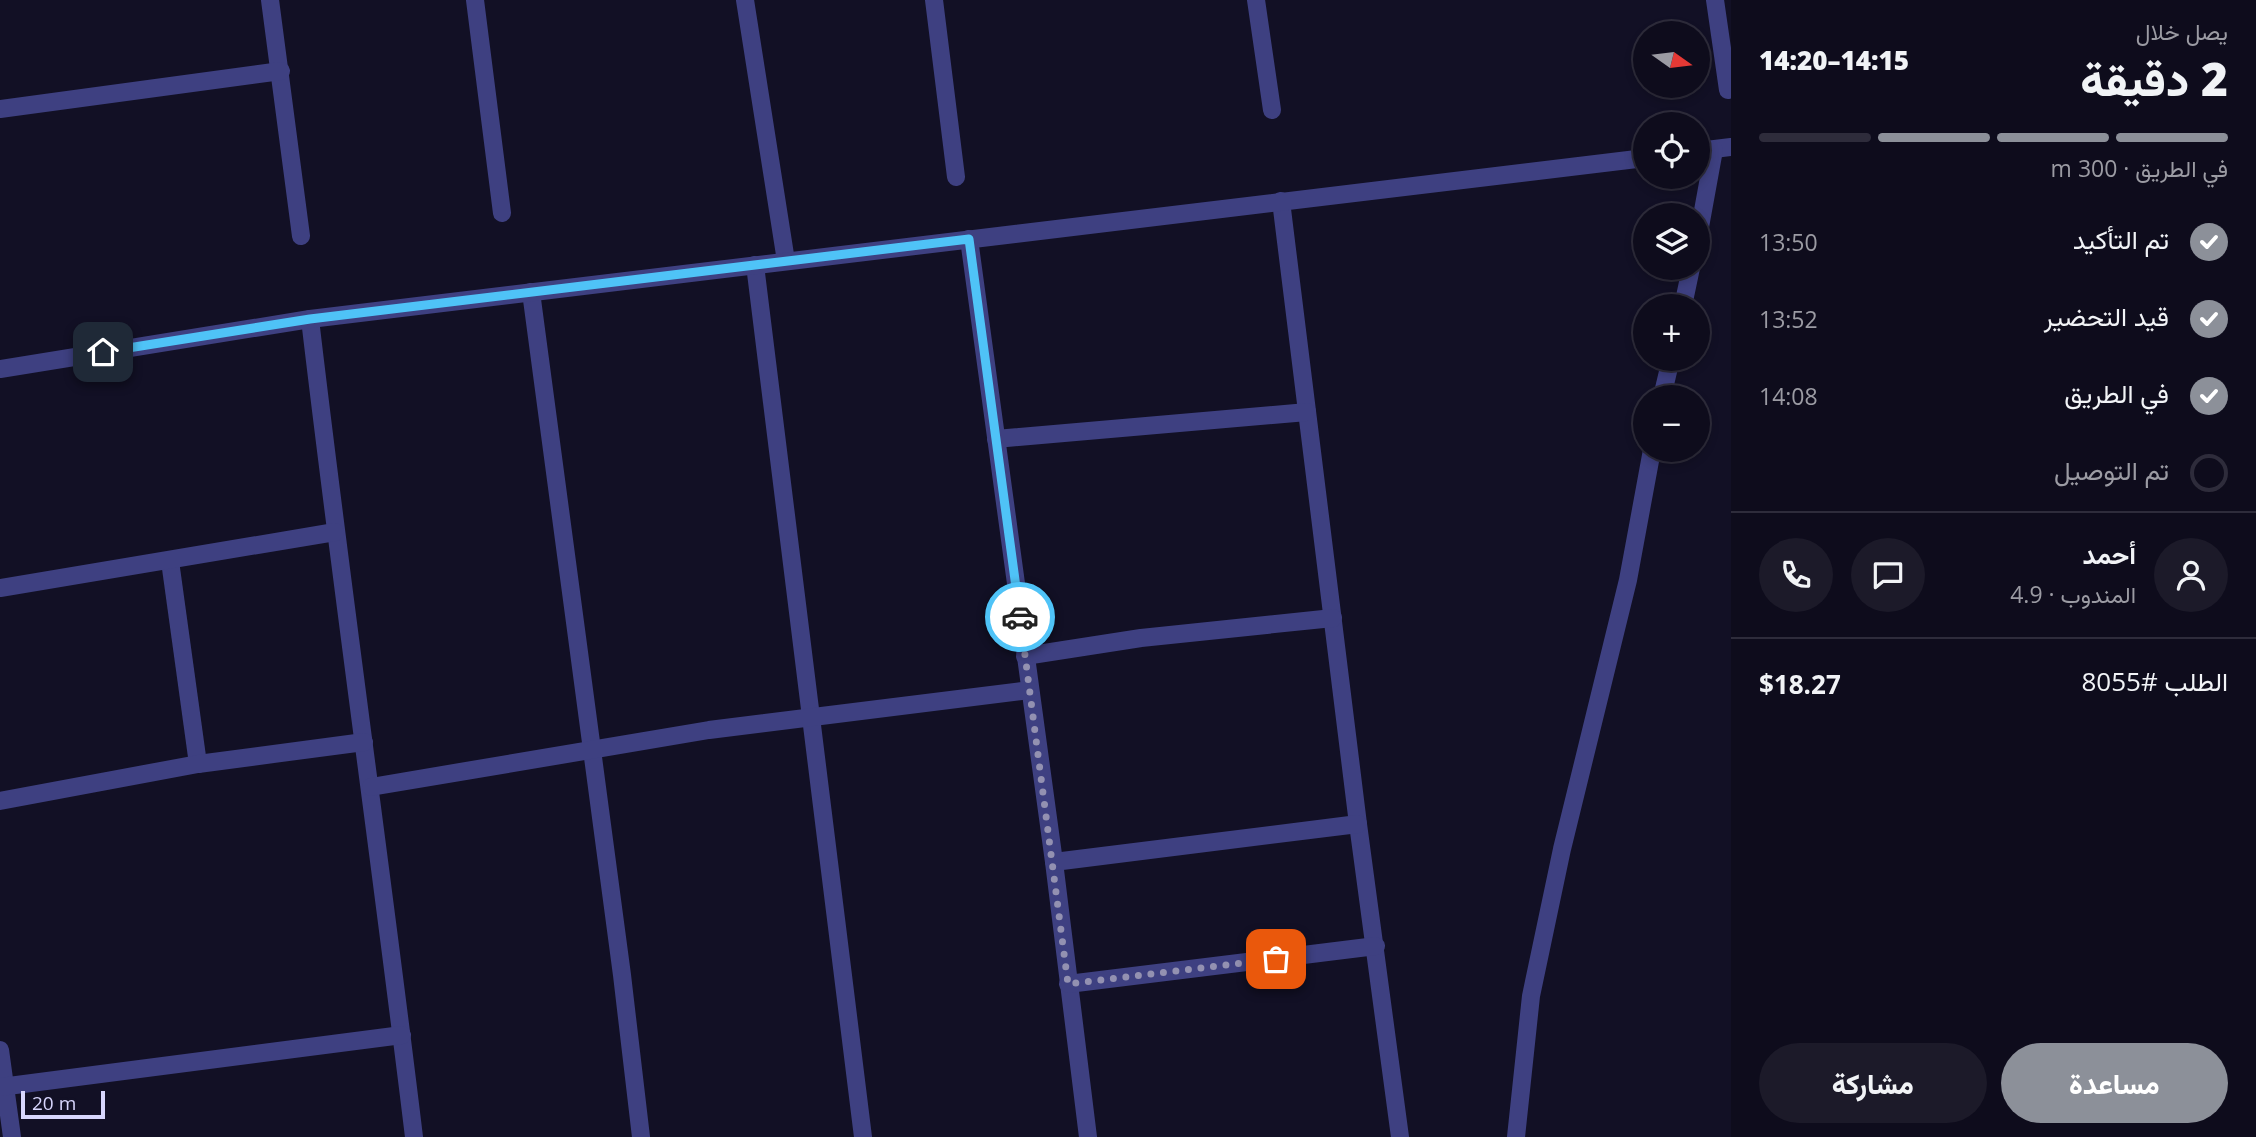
<!DOCTYPE html>
<html lang="ar">
<meta charset="utf-8">
<style>
body{margin:0;font-family:"Open Sans",Vazirmatn,sans-serif;background:#1c1a29;color:#f1f3f6;direction:rtl;height:100vh;display:flex;flex-direction:column;font-size:26px;white-space:nowrap}
*{box-sizing:border-box;margin:0}
p{font-size:23px;color:#9b9ba3}
.icon{flex:none;width:38px;height:38px;fill:none;stroke:currentColor;stroke-width:2;stroke-linecap:round;stroke-linejoin:round}
.map{position:relative;flex:1;overflow:hidden;direction:ltr}
.drawer{display:flex;flex-direction:column;background:#0e0c1c;width:525px}
.drawer>*{flex:none}
.needle{width:46px;rotate:104deg}
.fabs{position:absolute;left:1633px;top:21px;display:grid;gap:14px}
.fabs a{display:grid;place-items:center;width:77px;height:77px;border-radius:50%;background:#0e0c1c;box-shadow:0 4px 10px #0003,0 0 0 2px #2e2c3b;font-size:35px}
.scale{position:absolute;left:21px;bottom:18px;width:84px;box-sizing:border-box;padding-left:7px;border:4px solid #d8d6fd;border-top:0;font-size:19px;line-height:24px;white-space:nowrap;color:#d8d6fd;-webkit-text-stroke:5px #121025;paint-order:stroke}
.pin{position:absolute;display:grid;place-items:center;width:60px;height:60px;color:#fff;margin:-30px;border-radius:14px;box-shadow:0 4px 10px #0006}
.courier{position:absolute;display:grid;place-items:center;width:70px;height:70px;margin:-35px;border:5px solid #4fc3f7;border-radius:50%;background:#fff;color:#222;box-shadow:0 2px 9px #0007}
.overview em{font-style:normal;font-weight:800}
.overview div{display:flex;flex-direction:column-reverse}
.overview{display:flex;align-items:center;justify-content:space-between;height:119px;padding:0 28px}
h1{font-size:46px;font-weight:800;line-height:52px}
.bar{display:grid;grid-template-columns:repeat(4,1fr);gap:10px 7px;align-content:center;height:84px;padding:0 28px}
.bar i{height:9px;border-radius:5px;background:#2e2c3b}
.bar .active{background:#8c9099}
.bar p{grid-column:span 4}
.line{display:flex;align-items:center;gap:18px;padding:0 28px;border-top:2px solid #2e2c3b}
.line div{flex:1}
.round{display:grid;place-items:center;flex:none;width:74px;height:74px;border-radius:37px;background:#1c1a29}
ol{padding:0 28px;list-style:none}
li{display:flex;align-items:center;gap:21px;height:77px}
li p{margin-inline-start:auto}
li .icon{padding:7px;border-radius:50%;background:#8c9099;color:#fff;stroke-width:4}
li:last-child{color:#9b9ba3}
li i{width:38px;height:38px;border:4px solid #2e2c3b;border-radius:50%}
.cta{display:flex;gap:14px;margin-top:auto;padding:14px 28px}
.cta a{flex:1;height:80px;border-radius:42px;background:#8c9099;color:#fff;font-size:28px;font-weight:800;line-height:80px;text-align:center}
.cta a+a{background:#1c1a29;color:#f1f3f6}
main{display:flex;flex:1;min-height:0}
.map>svg:first-child{display:block}
</style>
<main>
<section class="drawer">
<div class="overview"><div><h1>2 دقيقة</h1><p>يصل خلال</p></div><em>14:15–14:20</em></div>
<div class="bar"><i class="active"></i><i class="active"></i><i class="active"></i><i></i><p>في الطريق · 300 m</p></div>
<ol>
<li><svg class="icon" aria-label="check" viewBox="0 0 24 24"><path d="M5 12l5 5 9-10"/></svg>تم التأكيد<p>13:50</p></li>
<li><svg class="icon" aria-label="check" viewBox="0 0 24 24"><path d="M5 12l5 5 9-10"/></svg>قيد التحضير<p>13:52</p></li>
<li><svg class="icon" aria-label="check" viewBox="0 0 24 24"><path d="M5 12l5 5 9-10"/></svg>في الطريق<p>14:08</p></li>
<li><i></i>تم التوصيل</li>
</ol>
<div class="line" style="height:126px"><a class="round"><svg class="icon" aria-label="person" viewBox="0 0 24 24"><circle cx="12" cy="8" r="4"/><path d="M4 21q1-7 8-7t8 7"/></svg></a><div><b>أحمد</b><p>المندوب · 4.9</p></div><a class="round"><svg class="icon" aria-label="chat" viewBox="0 0 24 24"><path d="M4 5h16v11H9l-5 4z"/></svg></a><a class="round"><svg class="icon" aria-label="phone" viewBox="0 0 24 24"><path d="M5 4h4l2 5-3 2q2 4 5 5l2-3 5 2v4C11 20 4 13 5 4z"/></svg></a></div>
<div class="line" style="height:91px"><div>الطلب #8055</div><b>$18.27</b></div>
<div class="cta"><a>مساعدة</a><a>مشاركة</a></div>
</section>
<div class="map">
<svg width="1731" height="1137" viewBox="0 0 1731 1137">
<rect width="100%" height="100%" fill="#121025"/>
<g fill="none" stroke-linecap="round" stroke-linejoin="round">
<g stroke="#3e4081" stroke-width="18">
<polyline points="270,0 301,236"/>
<polyline points="475,0 502,213"/>
<polyline points="745,0 786,261"/>
<polyline points="934,0 956,177"/>
<polyline points="1256,0 1272,110"/>
<polyline points="1715,0 1728,90"/>
<polyline points="0,109 281,71"/>
<polyline points="1698,151 1731,147"/>
<polyline points="1281,201 1358,824 1400,1137"/>
<polyline points="1698,238 1714,150"/>
<polyline points="969,239 1054,862 1088,1137"/>
<polyline points="755,265 863,1137"/>
<polyline points="531,292 622,975 641,1137"/>
<polyline points="1683,306 1691,268"/>
<path d="M 310,319 C 342,592 381,864 414,1137"/>
<polyline points="0,369 310,319 1645,158"/>
<polyline points="1662,397 1671,359"/>
<polyline points="996,439 1307,412"/>
<polyline points="170,561 198,764"/>
<polyline points="0,588 335,532"/>
<polyline points="1025,656 1141,638 1333,618"/>
<polyline points="371,787 709,730 1030,690"/>
<polyline points="0,801 198,764 364,742"/>
<polyline points="1054,862 1358,824"/>
<polyline points="1068,984 1376,946"/>
<polyline points="0,1050 12,1137"/>
<polyline points="0,1087 402,1035"/>
<polyline points="1516,1137 1531,996 1562,849 1628,580 1652,450"/>
</g>
</g>
<g fill="none" stroke-linecap="round" stroke-linejoin="round">
<polyline stroke="#9391b1" stroke-width="7" stroke-dasharray="0 12.6" points="1020,617 1068,984 1276,959"/>
<polyline stroke="#4fc3f7" stroke-width="9" points="103,352 310,319 969,239 1020,617"/>
</g>
</svg>
<div class="fabs">
<a><svg class="needle" viewBox="-14 -14 28 28"><path d="M0-13l5 13h-10z" fill="#e53935"/><path d="M0 13l5-13h-10z" fill="#9b9ba3"/></svg></a>
<a><svg class="icon" aria-label="locate" viewBox="0 0 24 24"><circle cx="12" cy="12" r="6"/><path d="M12 2v4M12 18v4M2 12h4M18 12h4"/></svg></a>
<a><svg class="icon" aria-label="layers" viewBox="0 0 24 24"><path d="M12 4l9 5-9 5-9-5zM3 14l9 5 9-5"/></svg></a>
<a>+</a>
<a>−</a>
</div>
<div class="scale">20 m</div>
<div class="pin" style="left:1276px;top:959px;background:#ea580c"><svg class="icon" aria-label="bag" viewBox="0 0 24 24"><path d="M5 8h14l-1 12H6zM9 8a3 3 0 0 1 6 0"/></svg></div>
<div class="pin" style="left:103px;top:352px;background:#1f2937"><svg class="icon" aria-label="home" viewBox="0 0 24 24"><path d="M3 11l9-7 9 7M6 9v11h12V9"/></svg></div>
<div class="courier" style="left:1020px;top:617px"><svg class="icon" aria-label="car" viewBox="0 0 24 24"><path d="M5 17H2v-5l4-1 3-4h7l3 4 3 1v5h-3M9 17h6M6 11h13"/><circle cx="7" cy="17" r="2"/><circle cx="17" cy="17" r="2"/></svg></div>
</div>
</main>
